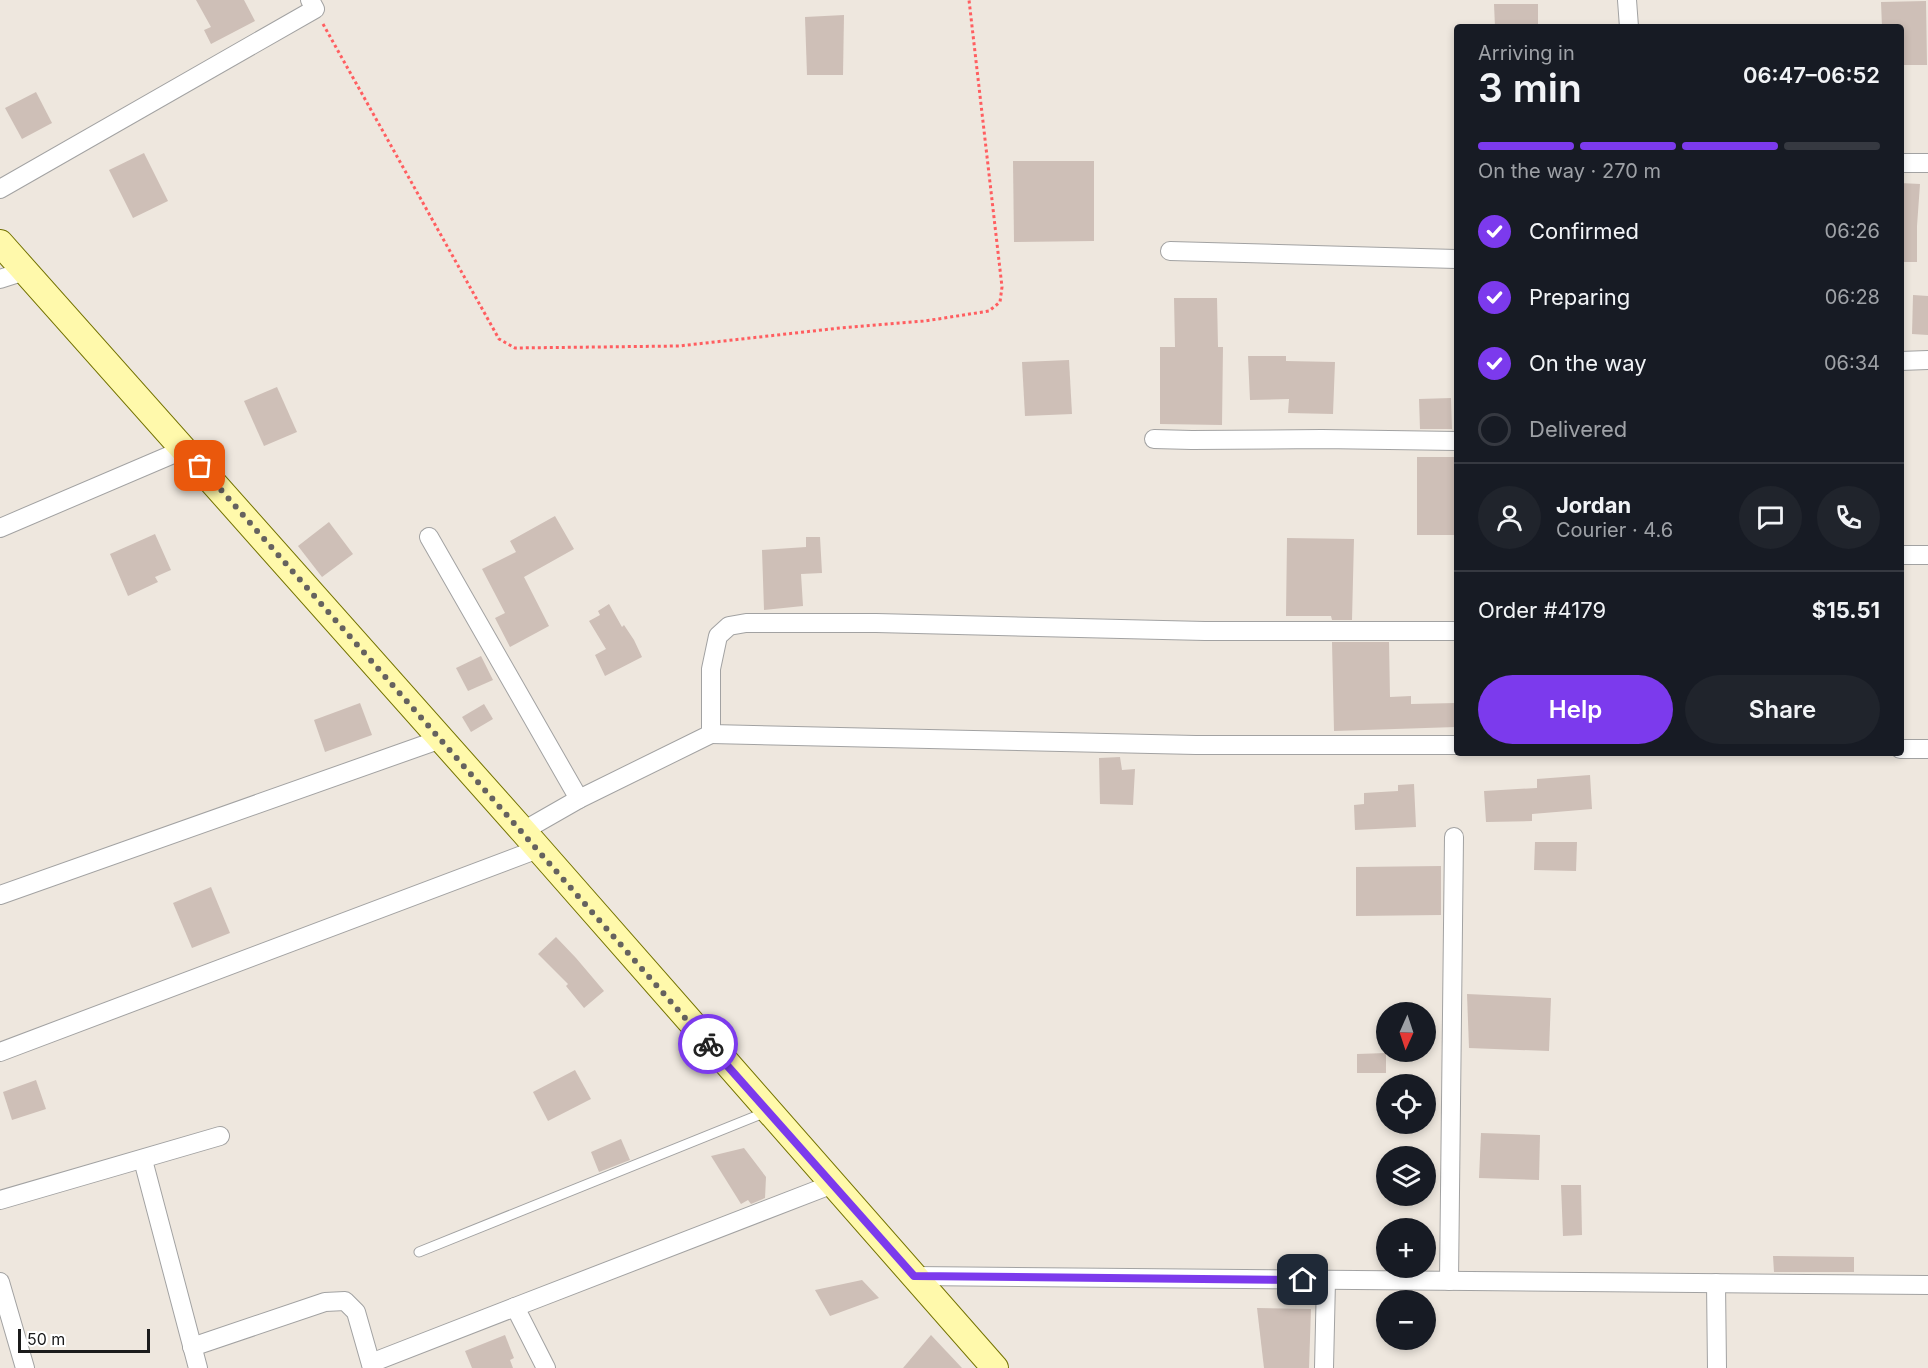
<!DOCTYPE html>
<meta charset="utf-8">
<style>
body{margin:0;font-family:Inter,sans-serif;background:#20242c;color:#f1f3f6;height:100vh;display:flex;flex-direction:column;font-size:22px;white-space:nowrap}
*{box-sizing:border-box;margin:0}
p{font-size:20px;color:#9ea1a6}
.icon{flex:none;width:33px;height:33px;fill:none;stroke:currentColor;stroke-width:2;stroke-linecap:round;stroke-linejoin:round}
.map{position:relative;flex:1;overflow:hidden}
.drawer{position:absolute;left:1454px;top:24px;width:450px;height:732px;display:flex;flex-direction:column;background:#171b24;border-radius:6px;box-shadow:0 3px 9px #0003}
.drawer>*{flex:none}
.needle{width:39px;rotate:183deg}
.buttons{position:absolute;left:1376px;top:1002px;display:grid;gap:12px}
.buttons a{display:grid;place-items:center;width:60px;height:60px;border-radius:50%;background:#171b24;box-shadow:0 3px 9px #0003;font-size:30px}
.scale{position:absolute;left:18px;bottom:15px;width:132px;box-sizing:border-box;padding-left:6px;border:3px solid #1b1b1b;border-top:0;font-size:16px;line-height:21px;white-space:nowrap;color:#1b1b1b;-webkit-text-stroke:4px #fff;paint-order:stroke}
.pin{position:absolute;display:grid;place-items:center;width:51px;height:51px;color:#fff;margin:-26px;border-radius:12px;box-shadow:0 3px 9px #0006}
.courier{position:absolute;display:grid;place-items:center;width:60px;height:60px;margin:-30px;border:4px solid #7c3aed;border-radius:50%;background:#fff;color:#222;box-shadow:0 2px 8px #0007}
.overview em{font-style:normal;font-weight:600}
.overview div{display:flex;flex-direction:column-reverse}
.overview{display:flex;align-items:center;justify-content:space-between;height:102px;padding:0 24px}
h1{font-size:39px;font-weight:600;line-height:45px}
.bar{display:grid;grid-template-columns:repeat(4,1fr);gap:9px 6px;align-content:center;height:72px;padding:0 24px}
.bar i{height:8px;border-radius:4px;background:#363941}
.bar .selected{background:#7c3aed}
.bar p{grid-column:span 4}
.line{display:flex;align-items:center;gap:15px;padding:0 24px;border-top:2px solid #363941}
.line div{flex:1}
.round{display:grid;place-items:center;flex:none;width:63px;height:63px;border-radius:32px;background:#20242c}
ol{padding:0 24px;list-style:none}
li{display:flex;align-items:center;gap:18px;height:66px}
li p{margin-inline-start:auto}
li .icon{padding:6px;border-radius:50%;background:#7c3aed;color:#fff;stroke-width:4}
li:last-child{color:#9ea1a6}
li i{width:33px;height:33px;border:3px solid #363941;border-radius:50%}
.primary-button{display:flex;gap:12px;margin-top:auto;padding:12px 24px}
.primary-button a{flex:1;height:69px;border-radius:36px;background:#7c3aed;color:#fff;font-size:24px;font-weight:600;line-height:69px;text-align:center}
.primary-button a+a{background:#20242c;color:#f1f3f6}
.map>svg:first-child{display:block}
</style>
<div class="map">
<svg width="1928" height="1368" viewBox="0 0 1928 1368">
<rect width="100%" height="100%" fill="#eee7de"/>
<g fill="#cebfb7">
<polygon points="196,0 244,0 255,21 211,44 204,30 211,27"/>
<polygon points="1926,1 1927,65 1900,65 1900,27 1882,27 1881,2"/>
<polygon points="1494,4 1538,4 1538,27 1495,27"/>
<polygon points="844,15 843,75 807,75 805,17"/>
<polygon points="36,92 52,123 22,139 5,108"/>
<polygon points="144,153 168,201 133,218 109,170"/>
<polygon points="1013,161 1094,161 1094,241 1014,242"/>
<polygon points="1900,183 1920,184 1917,226 1917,262 1900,262"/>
<polygon points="1913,295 1928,296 1928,335 1912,334"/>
<polygon points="1174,298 1217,298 1218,347 1223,347 1222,425 1160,424 1160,347 1175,347"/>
<polygon points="1248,356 1286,356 1286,361 1335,362 1333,414 1288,413 1289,399 1250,400"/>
<polygon points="1069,360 1072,414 1025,416 1022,362"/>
<polygon points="277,387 297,432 264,446 244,401"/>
<polygon points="1451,398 1452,429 1420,429 1419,399"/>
<rect x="1417" y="457" width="39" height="78"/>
<polygon points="555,516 574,549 524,577 549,626 510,647 495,618 505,613 482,569 516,552 510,541"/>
<polygon points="329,522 353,554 322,577 298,546"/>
<polygon points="155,534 171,570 155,577 158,582 128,596 110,554"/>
<polygon points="806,537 820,537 822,573 801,574 803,606 764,610 762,550 806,547"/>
<polygon points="1287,538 1354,539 1352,620 1332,620 1331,616 1286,616"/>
<polygon points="609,604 622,627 624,625 634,640 642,657 605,676 595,655 606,649 589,621 600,615 598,611"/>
<polygon points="1332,642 1389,642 1390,697 1411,696 1411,704 1456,703 1456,727 1334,731"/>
<polygon points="481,656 493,680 468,691 456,668"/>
<polygon points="360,703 372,735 325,752 314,720"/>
<polygon points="484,704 493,719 471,732 462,717"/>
<polygon points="1120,757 1122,770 1135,769 1133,805 1100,804 1099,758"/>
<polygon points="1590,775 1592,809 1532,814 1532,821 1486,822 1484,791 1537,788 1537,779"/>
<polygon points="1414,784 1416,827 1355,830 1354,805 1364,804 1364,793 1398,791 1398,785"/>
<polygon points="1535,842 1577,842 1576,871 1534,870"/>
<polygon points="1441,866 1441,915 1356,916 1356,867"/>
<polygon points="211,887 230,933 192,948 173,903"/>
<polygon points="556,937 576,958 604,991 584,1008 566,986 568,984 538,954"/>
<polygon points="1467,994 1551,998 1549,1051 1469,1048"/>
<polygon points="1386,1053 1386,1073 1357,1073 1357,1054"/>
<polygon points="575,1070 591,1099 548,1121 533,1092"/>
<polygon points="36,1080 46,1109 12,1120 3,1092"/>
<polygon points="1481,1133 1540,1135 1539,1180 1479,1178"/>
<polygon points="621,1139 630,1160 599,1172 591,1152"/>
<polygon points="744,1148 766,1177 765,1198 751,1204 748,1200 741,1204 711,1156"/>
<polygon points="1561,1185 1581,1185 1582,1235 1563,1236"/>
<polygon points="1773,1256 1854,1257 1854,1272 1774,1272"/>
<polygon points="862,1280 879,1298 830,1316 815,1290"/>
<polygon points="1257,1308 1311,1309 1309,1368 1264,1368"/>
<polygon points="505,1335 514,1358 510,1360 513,1368 472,1368 465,1351"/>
<polygon points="931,1335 962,1368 903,1368"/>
</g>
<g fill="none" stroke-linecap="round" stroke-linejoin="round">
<defs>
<polyline id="service" points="419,1252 766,1112"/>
<g id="minor">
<polyline points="1627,0 1629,27"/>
<polyline points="1900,163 1928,163"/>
<polyline points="0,189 315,9 310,0"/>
<polyline points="1170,251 1456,259"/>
<polyline points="0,279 25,271"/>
<polyline points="1900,361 1928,360"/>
<polyline points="1154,439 1192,440 1322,439 1456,441"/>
<polyline points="0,528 185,449"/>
<polyline points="429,537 579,799"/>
<polyline points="1900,555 1928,555"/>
<polyline points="711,734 1196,745 1456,745"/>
<polyline points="1900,749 1928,749"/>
<polyline points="523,831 579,799 711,734 711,669 718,636 729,626 746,623 876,623 1205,631 1456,631"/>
<polyline points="0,895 441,739"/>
<polyline points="0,1052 538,849"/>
<polyline points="143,1160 198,1368"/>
<polyline points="0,1200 220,1136"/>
<polyline points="914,1276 1928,1285"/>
<polyline points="1449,1281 1454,837"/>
<polyline points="0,1282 25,1368"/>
<polyline points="1716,1283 1717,1368"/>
<polyline points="515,1307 833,1184"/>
<polyline points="192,1347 325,1302 345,1301 356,1312 372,1368"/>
<polyline points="371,1363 515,1307 546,1368"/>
<polyline points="1324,1368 1326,1280"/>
</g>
<polyline id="secondary" points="0,243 523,831 995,1368"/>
</defs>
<use href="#service" stroke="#a2a2a2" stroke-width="11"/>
<use href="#minor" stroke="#a2a2a2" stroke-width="20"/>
<use href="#secondary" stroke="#737200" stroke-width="28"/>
<polyline stroke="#ff5e60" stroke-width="3" stroke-dasharray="3 3" stroke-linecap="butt" points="323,24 499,339 515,348 679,346 840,328 925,321 989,311 1000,302 1002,287 969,0"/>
<use href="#service" stroke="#fff" stroke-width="9"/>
<use href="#minor" stroke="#fff" stroke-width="18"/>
<use href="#secondary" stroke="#fff9ab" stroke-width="26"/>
</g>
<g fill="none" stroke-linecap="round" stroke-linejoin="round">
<polyline stroke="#65625f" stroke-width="6" stroke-dasharray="0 10.8" points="200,466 708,1044"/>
<polyline stroke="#7c3aed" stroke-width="8" points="708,1044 914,1276 1303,1280"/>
</g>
</svg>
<div class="buttons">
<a><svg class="needle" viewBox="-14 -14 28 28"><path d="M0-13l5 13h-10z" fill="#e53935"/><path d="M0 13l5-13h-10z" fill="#9ea1a6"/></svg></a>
<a><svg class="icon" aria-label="locate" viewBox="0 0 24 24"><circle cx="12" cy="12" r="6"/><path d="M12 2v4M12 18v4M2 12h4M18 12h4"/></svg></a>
<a><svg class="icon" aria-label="layers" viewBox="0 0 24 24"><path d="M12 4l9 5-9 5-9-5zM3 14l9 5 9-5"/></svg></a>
<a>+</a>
<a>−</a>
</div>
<div class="scale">50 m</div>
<div class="pin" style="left:200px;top:466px;background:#ea580c"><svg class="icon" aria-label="bag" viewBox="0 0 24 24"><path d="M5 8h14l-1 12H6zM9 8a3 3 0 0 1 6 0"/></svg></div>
<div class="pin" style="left:1303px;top:1280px;background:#1f2937"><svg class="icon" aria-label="home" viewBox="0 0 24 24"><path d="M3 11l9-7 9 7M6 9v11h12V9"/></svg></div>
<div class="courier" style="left:708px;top:1044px"><svg class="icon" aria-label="bike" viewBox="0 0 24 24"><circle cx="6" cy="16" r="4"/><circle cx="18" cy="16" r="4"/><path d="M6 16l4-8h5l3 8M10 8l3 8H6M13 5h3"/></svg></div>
<section class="drawer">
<div class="overview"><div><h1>3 min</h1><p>Arriving in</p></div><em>06:47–06:52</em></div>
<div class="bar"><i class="selected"></i><i class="selected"></i><i class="selected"></i><i></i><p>On the way · 270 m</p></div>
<ol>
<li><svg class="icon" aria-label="check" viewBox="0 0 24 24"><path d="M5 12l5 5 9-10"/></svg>Confirmed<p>06:26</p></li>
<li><svg class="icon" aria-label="check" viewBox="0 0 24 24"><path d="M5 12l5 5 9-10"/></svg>Preparing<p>06:28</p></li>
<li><svg class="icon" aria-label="check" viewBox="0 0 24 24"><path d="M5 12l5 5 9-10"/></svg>On the way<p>06:34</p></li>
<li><i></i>Delivered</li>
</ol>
<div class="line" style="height:108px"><a class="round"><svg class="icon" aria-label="person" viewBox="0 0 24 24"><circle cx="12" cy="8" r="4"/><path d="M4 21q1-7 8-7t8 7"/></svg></a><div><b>Jordan</b><p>Courier · 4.6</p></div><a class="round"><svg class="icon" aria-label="chat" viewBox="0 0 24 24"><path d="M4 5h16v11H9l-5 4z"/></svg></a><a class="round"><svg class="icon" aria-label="phone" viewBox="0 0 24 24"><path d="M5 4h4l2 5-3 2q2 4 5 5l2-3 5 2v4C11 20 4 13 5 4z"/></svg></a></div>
<div class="line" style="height:78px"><div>Order #4179</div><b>$15.51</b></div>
<div class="primary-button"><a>Help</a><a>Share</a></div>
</section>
</div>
